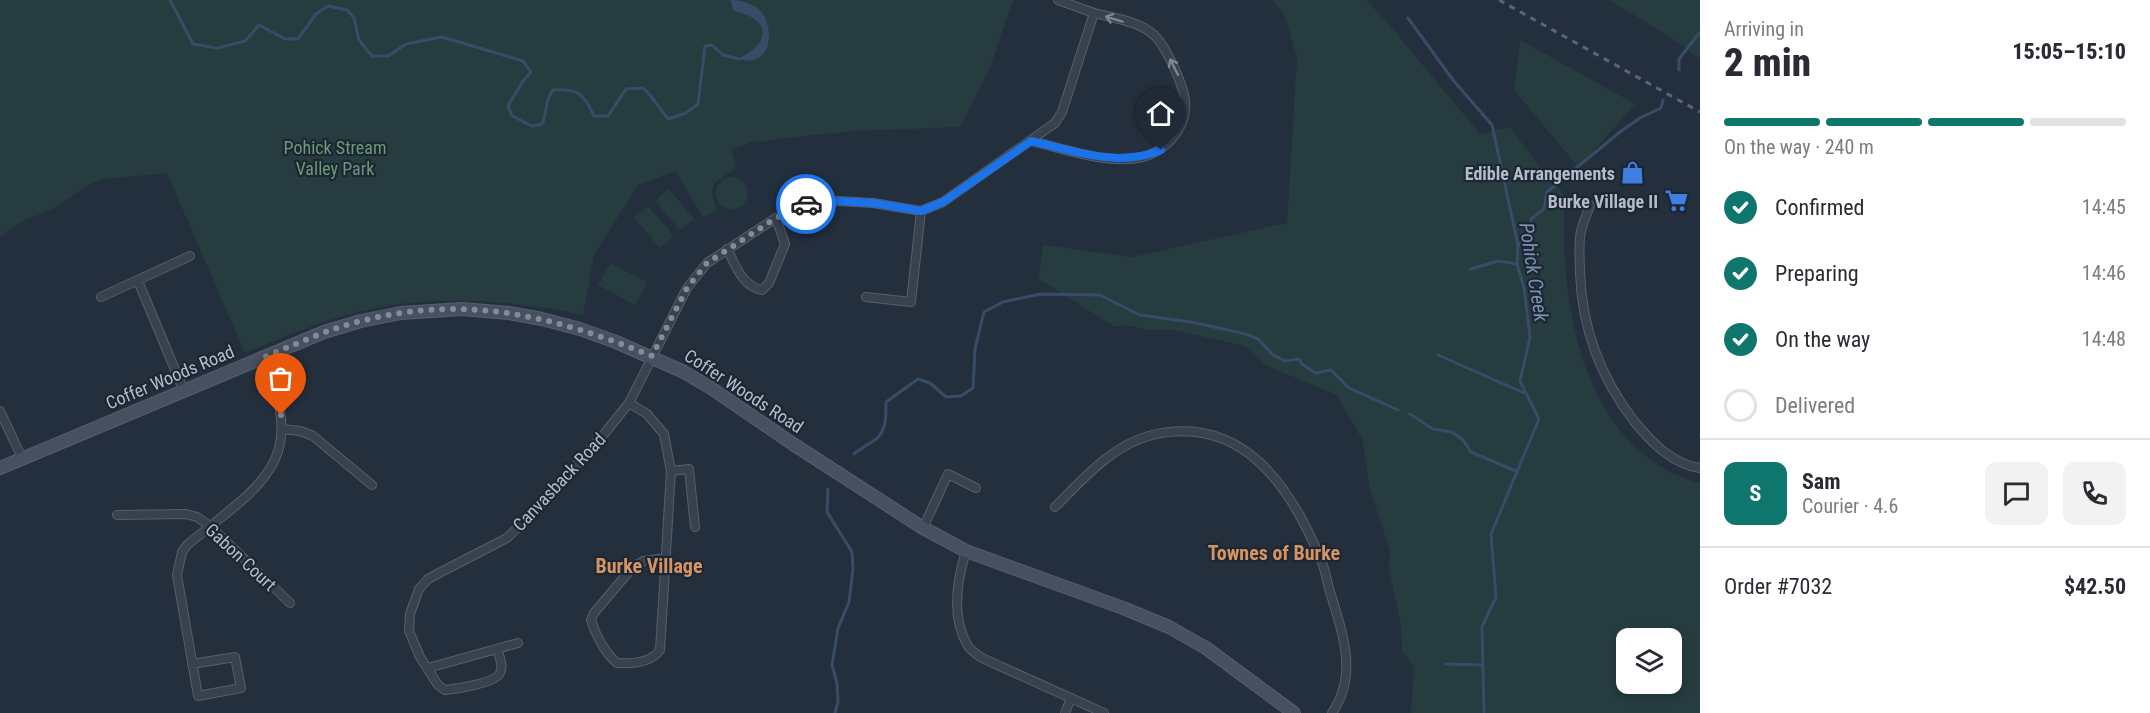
<!DOCTYPE html>
<meta charset="utf-8">
<style>
body{margin:0;font-family:"Roboto Condensed",sans-serif;background:#f2f2f3;color:#2b2b33;height:100vh;display:flex;flex-direction:column;font-size:22px;white-space:nowrap}
*{box-sizing:border-box;margin:0}
p{font-size:20px;color:#7c7c81}
.icon{flex:none;width:33px;height:33px;fill:none;stroke:currentColor;stroke-width:2;stroke-linecap:round;stroke-linejoin:round}
.map{position:relative;flex:1;overflow:hidden}
.side{display:flex;flex-direction:column;background:#fff;width:450px}
.side>*{flex:none}
.fabs{position:absolute;left:1616px;top:628px;display:grid;gap:12px}
.fabs a{display:grid;place-items:center;width:66px;height:66px;border-radius:12px;background:#fff;box-shadow:0 3px 9px #0003;font-size:30px}
.pin{position:absolute;display:grid;place-items:center;width:51px;height:51px;color:#fff;margin:-62px -26px;border-radius:50% 50% 50% 0;rotate:-45deg;box-shadow:0 0 6px #0007}
.pin .icon{rotate:45deg}
.courier{position:absolute;display:grid;place-items:center;width:60px;height:60px;margin:-30px;border:4px solid #1a73e8;border-radius:50%;background:#fff;color:#222;box-shadow:0 2px 8px #0007}
.summary em{font-style:normal;font-weight:800}
.summary div{display:flex;flex-direction:column-reverse}
.summary{display:flex;align-items:center;justify-content:space-between;height:102px;padding:0 24px}
h1{font-size:39px;font-weight:800;line-height:45px}
.bar{display:grid;grid-template-columns:repeat(4,1fr);gap:9px 6px;align-content:center;height:72px;padding:0 24px}
.bar i{height:8px;border-radius:4px;background:#e1e1e2}
.bar .current{background:#0f766e}
.bar p{grid-column:span 4}
.line{display:flex;align-items:center;gap:15px;padding:0 24px;border-top:2px solid #e1e1e2}
.line div{flex:1}
.round{display:grid;place-items:center;flex:none;width:63px;height:63px;border-radius:12px;background:#f2f2f3}
ol{padding:0 24px;list-style:none}
li{display:flex;align-items:center;gap:18px;height:66px}
li p{margin-inline-start:auto}
li .icon{padding:6px;border-radius:50%;background:#0f766e;color:#fff;stroke-width:4}
li:last-child{color:#7c7c81}
li i{width:33px;height:33px;border:3px solid #e1e1e2;border-radius:50%}
main{display:flex;flex:1;min-height:0}
.map>svg:first-child{display:block}
</style>
<main>
<div class="map">
<svg width="1700" height="713" viewBox="0 0 1700 713">
<rect width="100%" height="100%" fill="#242f3e"/>
<g fill="#263c3f" fill-rule="evenodd">
<path d="M 0,0 L 1013,0 L 991,65 L 960,127 L 852,131 L 752,142 L 731,150 L 736,164 L 735,169 L 713,184 L 712,196 L 717,210 L 703,218 L 676,171 L 638,185 L 594,255 L 583,315 C 525,303 469,297 410,303 C 353,308 297,331 245,353 L 167,173 L 104,179 L 88,185 L 51,210 L 22,221 L 0,237 Z"/>
<path d="M 1272,0 L 1366,0 L 1387,22 L 1480,134 L 1510,127 C 1520,141 1530,154 1540,167 C 1546,174 1561,188 1564,196 C 1565,202 1564,212 1564,219 C 1564,237 1564,255 1566,274 C 1573,358 1608,460 1700,483 L 1700,713 L 1411,713 L 1414,667 L 1402,651 L 1401,625 L 1389,569 L 1390,551 L 1369,486 L 1363,441 L 1337,395 L 1265,365 L 1245,346 L 1174,330 L 1148,330 L 1126,325 L 1115,327 L 1039,279 L 1043,245 L 1132,257 L 1287,223 L 1297,58 L 1285,16 ZM 1626,639 L 1671,639 L 1671,684 L 1626,684 Z"/>
<polygon points="1609,0 1700,0 1700,59 1664,33"/>
<polygon points="1520,40 1635,104 1579,168 1514,90"/>
<circle cx="732" cy="193" r="16"/>
<polygon points="669,189 694,219 680,230 655,201"/>
<polygon points="648,206 674,236 660,248 634,218"/>
<polygon points="610,263 647,282 635,305 598,285"/>
</g>
<path fill="#394c67" d="M 730,0 C 741,0 756,4 763,14 C 771,27 773,52 756,59 C 751,62 743,60 738,59 C 746,54 759,48 762,37 C 767,21 745,13 734,11 Z"/>
<g fill="none" stroke-linecap="round" stroke-linejoin="round">
<g stroke="#394c67" stroke-width="3">
<path d="M 170,0 L 193,44 L 217,48 L 245,41 L 259,25 L 285,39 L 298,39 L 316,14 L 328,6 L 347,10 L 354,18 L 359,40 L 372,56 L 388,56 L 406,44 L 442,37 L 523,61 L 531,72 L 523,81 L 508,106 L 512,116 L 532,126 L 542,124 C 548,111 544,102 553,90 C 578,88 584,94 594,116 L 608,116 L 626,89 L 643,88 L 650,95 L 668,119 L 686,113 L 698,104 L 705,46 L 712,45 L 723,55 L 739,59"/>
<polyline points="1408,18 1453,80 1492,125 1518,245 1517,264 1524,288 1530,337 1520,381 1539,419 1491,534 1496,597 1482,627 1484,713"/>
<polyline points="1679,70 1679,59 1700,32"/>
<polyline points="1518,245 1533,235 1531,219 1544,209 1547,192 1620,132 1640,118 1661,108 1663,100"/>
<polyline points="1471,269 1498,261 1517,264"/>
<polyline points="1438,355 1524,393"/>
<polyline points="1410,414 1433,429 1452,432 1463,440 1471,452 1518,472"/>
<path d="M 854,454 C 861,448 867,445 875,440 C 887,431 886,415 886,402 L 918,379 L 930,383 L 946,397 L 961,396 L 973,388 L 975,349 L 984,312 L 1003,302 L 1041,294 L 1100,295 L 1140,315 L 1191,322 L 1246,334 L 1258,339 L 1273,355 L 1285,361 L 1299,359 L 1302,364 L 1315,373 L 1331,370 L 1349,388 L 1398,410"/>
<polyline points="828,489 827,512 852,552 853,569 849,602 838,628 832,665 837,683 838,702 835,713"/>
<polyline points="1446,664 1483,665"/>
</g>
<defs>
<g id="street">
<polyline points="1058,0 1094,13"/>
<path d="M 1590,205 C 1587,214 1583,223 1581,231 C 1578,245 1580,259 1580,273 C 1582,329 1600,377 1634,421 C 1651,442 1672,464 1700,468"/>
<path d="M 727,249 C 736,266 742,286 762,290 L 769,283 L 785,244 L 776,218"/>
<polyline points="138,281 184,391"/>
<polyline points="101,297 190,256"/>
<polyline points="866,297 911,302 921,211"/>
<path d="M 629,403 L 647,414 L 664,434 L 671,471 L 660,650 C 651,663 632,664 617,663 C 605,653 595,634 591,620 L 594,613 L 632,568 L 643,561 L 666,558"/>
<polyline points="0,411 22,458"/>
<polyline points="282,429 300,431 313,436 372,485"/>
<polyline points="671,471 689,469 695,527"/>
<path d="M 1055,507 C 1083,479 1112,445 1152,435 C 1243,414 1291,487 1321,560 C 1326,571 1327,584 1331,595 C 1343,635 1358,675 1332,713"/>
<polyline points="117,515 186,514 197,517 210,526 290,603"/>
<polyline points="923,528 948,474 976,488"/>
<path d="M 966,551 C 957,580 951,618 968,646 C 971,651 978,655 982,658 L 1104,713"/>
<path d="M 497,649 C 499,656 504,666 500,673 C 496,683 456,689 445,690 L 438,685 L 420,657 L 409,631 L 410,614 L 419,589 L 428,579 L 441,572 L 507,538 L 532,514 L 604,434 L 629,403 L 687,288 L 707,263 L 776,218 L 808,204 L 838,201 L 873,203 L 921,211 L 943,202 L 1055,123 L 1062,112 L 1094,13 C 1113,18 1139,21 1154,35 C 1162,42 1166,52 1171,61 C 1185,90 1195,114 1170,141 C 1162,149 1154,154 1143,157 C 1107,165 1066,149 1031,141"/>
<path d="M 192,664 L 235,657 L 241,688 L 198,696 L 177,575 L 182,552 L 187,545 C 261,484 311,462 262,358"/>
<polyline points="428,668 518,643"/>
<polyline points="1065,713 1071,698"/>
</g>
<polyline id="secondary" points="0,468 324,332 361,321 401,313 462,309 509,313 542,319 580,329 616,342 684,372 711,388 793,444 923,528 966,551 1123,608 1169,627 1206,648 1294,713"/>
</defs>
<use href="#street" stroke="#565f6c" stroke-width="10"/>
<use href="#secondary" stroke="#565f6c" stroke-width="14"/>
<use href="#street" stroke="#38414e" stroke-width="8"/>
<use href="#secondary" stroke="#465061" stroke-width="12"/>
<polyline stroke="#5a6575" stroke-width="3" stroke-dasharray="6 6" stroke-linecap="butt" points="1499,0 1700,112"/>
</g>
<defs><path id="oneway-shaft" d="M-6 0H5M1.5-3L5.5 0L1.5 3" fill="none" stroke-width="1.6" stroke-linecap="round" stroke-linejoin="round" transform="scale(1.5)"/></defs>
<g stroke="#7c8592">
<use href="#oneway-shaft" transform="translate(1114 19) rotate(-163)"/>
<use href="#oneway-shaft" transform="translate(1174 67) rotate(-117)"/>
</g>
<g fill="none" stroke-linecap="round" stroke-linejoin="round">
<path stroke="#828b98" stroke-width="6" stroke-dasharray="0 10.8" d="M 281,415 L 273,381 L 262,358 C 295,345 327,329 361,321 C 467,294 553,316 652,356 L 687,288 L 707,263 L 776,218 L 806,204"/>
<path stroke="#1a73e8" stroke-width="8" d="M 806,204 L 838,201 L 873,203 L 921,211 L 943,202 L 1031,141 C 1075,151 1118,168 1161,150"/>
</g>
<defs>
<symbol id="shop-bare" viewBox="-9 -9 18 18"><path d="M-5-2.5h2.3a2.7 3.5 0 0 1 5.4 0H5L5.5 6h-11ZM-1.5-2.5h3a1.5 2.3 0 0 0-3 0Z" fill="#3f7fe0" stroke="#1d2633" stroke-width="2.5" paint-order="stroke"/></symbol>
<symbol id="supermarket-bare" viewBox="-9 -9 18 18"><path d="M-6-5.5h2.5l.6 2H6L4.5 2H-2.5L-4.4-4H-6ZM-1.5 3.2a1.3 1.3 0 1 0 .1 0ZM3 3.2a1.3 1.3 0 1 0 .1 0Z" fill="#3f7fe0" stroke="#1d2633" stroke-width="2.5" paint-order="stroke"/></symbol>
</defs>
<g fill-rule="evenodd">
<use href="#shop-bare" x="1616" y="156" width="33" height="33"/>
<use href="#supermarket-bare" x="1660" y="184" width="33" height="33"/>
</g>
<g text-anchor="middle" dominant-baseline="central" stroke-width="4.5" stroke-linejoin="round" paint-order="stroke">
<g font-size="18" fill="#6b9a76" stroke="#1d2633">
<text x="335" y="147">Pohick Stream<tspan x="335" dy="21">Valley Park</tspan></text>
</g>
<g font-size="18" font-weight="bold" fill="#b4bcc9" stroke="#1d2633" text-anchor="end">
<text x="1615" y="173">Edible Arrangements</text>
<text x="1658" y="201">Burke Village II</text>
</g>
<g font-size="18" fill="#b4bcc9" stroke="#1d2633">
<text transform="translate(170 377) rotate(-23)">Coffer Woods Road</text>
<text transform="translate(744 391) rotate(33)">Coffer Woods Road</text>
<text transform="translate(559 482) rotate(-47)">Canvasback Road</text>
<text transform="translate(241 557) rotate(43)">Gabon Court</text>
</g>
<g font-size="20" font-style="italic" fill="#7c92b1" stroke="#1d2633">
<text transform="translate(1534 272) rotate(81)">Pohick Creek</text>
</g>
<g font-size="20" font-weight="bold" fill="#d59563" stroke="#1d2633">
<text x="1274" y="553">Townes of Burke</text>
<text x="649" y="566">Burke Village</text>
</g>
</g>
</svg>
<div class="fabs">
<a><svg class="icon" aria-label="layers" viewBox="0 0 24 24"><path d="M12 4l9 5-9 5-9-5zM3 14l9 5 9-5"/></svg></a>
</div>
<div class="pin" style="left:281px;top:415px;background:#ea580c"><svg class="icon" aria-label="bag" viewBox="0 0 24 24"><path d="M5 8h14l-1 12H6zM9 8a3 3 0 0 1 6 0"/></svg></div>
<div class="pin" style="left:1161px;top:150px;background:#1f2937"><svg class="icon" aria-label="home" viewBox="0 0 24 24"><path d="M3 11l9-7 9 7M6 9v11h12V9"/></svg></div>
<div class="courier" style="left:806px;top:204px"><svg class="icon" aria-label="car" viewBox="0 0 24 24"><path d="M5 17H2v-5l4-1 3-4h7l3 4 3 1v5h-3M9 17h6M6 11h13"/><circle cx="7" cy="17" r="2"/><circle cx="17" cy="17" r="2"/></svg></div>
</div>
<section class="side">
<div class="summary"><div><h1>2 min</h1><p>Arriving in</p></div><em>15:05–15:10</em></div>
<div class="bar"><i class="current"></i><i class="current"></i><i class="current"></i><i></i><p>On the way · 240 m</p></div>
<ol>
<li><svg class="icon" aria-label="check" viewBox="0 0 24 24"><path d="M5 12l5 5 9-10"/></svg>Confirmed<p>14:45</p></li>
<li><svg class="icon" aria-label="check" viewBox="0 0 24 24"><path d="M5 12l5 5 9-10"/></svg>Preparing<p>14:46</p></li>
<li><svg class="icon" aria-label="check" viewBox="0 0 24 24"><path d="M5 12l5 5 9-10"/></svg>On the way<p>14:48</p></li>
<li><i></i>Delivered</li>
</ol>
<div class="line" style="height:108px"><b class="round" style="background:#0f766e;color:#fff">S</b><div><b>Sam</b><p>Courier · 4.6</p></div><a class="round"><svg class="icon" aria-label="chat" viewBox="0 0 24 24"><path d="M4 5h16v11H9l-5 4z"/></svg></a><a class="round"><svg class="icon" aria-label="phone" viewBox="0 0 24 24"><path d="M5 4h4l2 5-3 2q2 4 5 5l2-3 5 2v4C11 20 4 13 5 4z"/></svg></a></div>
<div class="line" style="height:78px"><div>Order #7032</div><b>$42.50</b></div>
</section>
</main>
